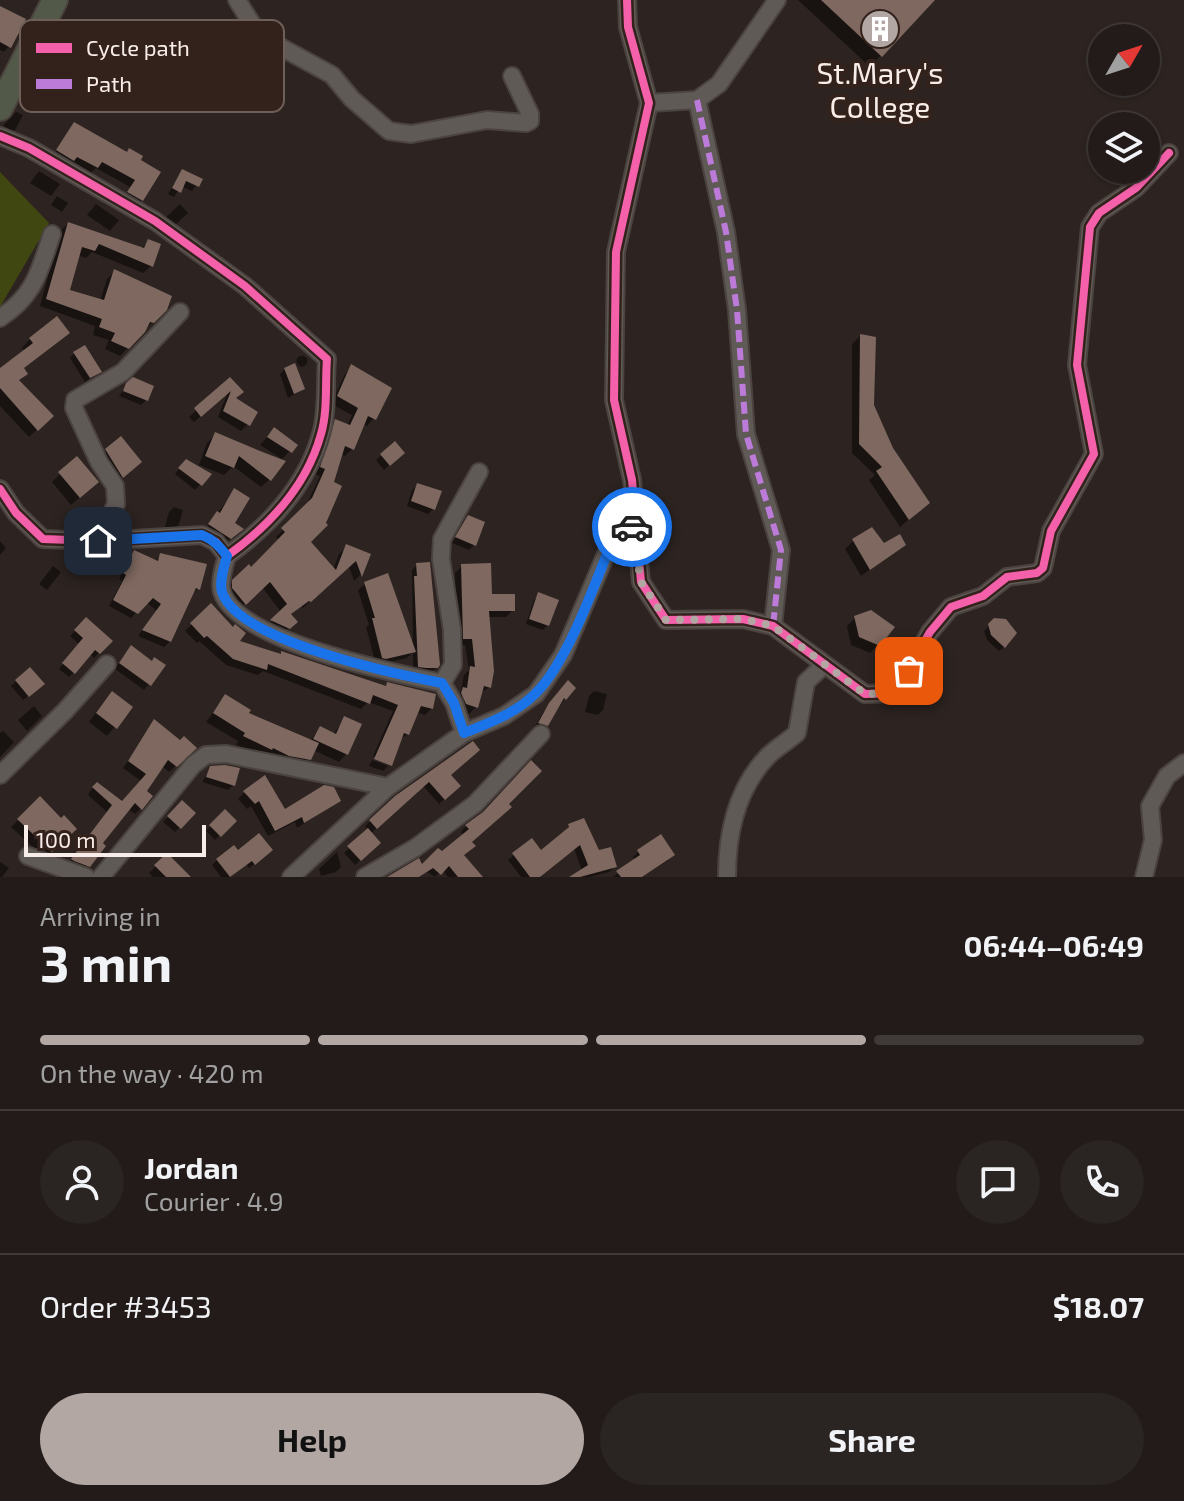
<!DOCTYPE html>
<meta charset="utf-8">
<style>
body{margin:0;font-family:"Exo 2",sans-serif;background:#2a2422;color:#f1f3f6;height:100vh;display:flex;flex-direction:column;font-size:30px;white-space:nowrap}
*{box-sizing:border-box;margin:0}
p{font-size:26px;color:#a2a1a2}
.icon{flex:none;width:44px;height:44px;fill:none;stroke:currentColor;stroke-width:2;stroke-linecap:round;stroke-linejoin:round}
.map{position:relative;height:877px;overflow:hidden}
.panel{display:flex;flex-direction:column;background:#221b19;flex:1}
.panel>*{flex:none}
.needle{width:52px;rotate:51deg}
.fabs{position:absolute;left:1088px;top:24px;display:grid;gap:16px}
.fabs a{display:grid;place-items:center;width:72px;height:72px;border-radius:50%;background:#221b19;box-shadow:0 2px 6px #0004,0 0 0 2px #3f3938;font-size:40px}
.scale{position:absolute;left:24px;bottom:20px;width:182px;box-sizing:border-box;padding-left:8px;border:4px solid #f9ede9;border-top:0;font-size:22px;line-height:28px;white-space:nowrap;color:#f9ede9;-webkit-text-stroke:6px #33221b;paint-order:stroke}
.pin{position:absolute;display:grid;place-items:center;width:68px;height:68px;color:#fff;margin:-34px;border-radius:16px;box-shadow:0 4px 12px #0006}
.courier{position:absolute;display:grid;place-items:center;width:80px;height:80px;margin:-40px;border:6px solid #1a73e8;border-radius:50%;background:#fff;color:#222;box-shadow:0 2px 10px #0007}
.head em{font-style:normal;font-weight:700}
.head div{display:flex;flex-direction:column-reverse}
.head{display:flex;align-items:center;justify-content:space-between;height:136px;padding:0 40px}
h1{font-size:52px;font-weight:700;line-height:60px}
.bar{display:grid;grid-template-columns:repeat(4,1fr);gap:12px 8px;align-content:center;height:96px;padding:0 40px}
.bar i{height:10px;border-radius:6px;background:#3f3938}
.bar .selected{background:#b2a7a3}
.bar p{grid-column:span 4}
.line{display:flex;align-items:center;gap:20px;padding:0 40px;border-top:2px solid #3f3938}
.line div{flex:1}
.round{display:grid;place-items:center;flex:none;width:84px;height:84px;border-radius:42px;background:#2a2422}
.action{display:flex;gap:16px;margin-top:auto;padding:16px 40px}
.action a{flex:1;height:92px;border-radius:48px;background:#b2a7a3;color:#111;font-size:32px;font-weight:700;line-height:92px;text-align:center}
.action a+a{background:#2a2422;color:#f1f3f6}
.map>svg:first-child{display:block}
</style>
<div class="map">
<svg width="1184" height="877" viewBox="0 0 1184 877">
<rect width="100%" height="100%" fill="#2d2421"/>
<polygon fill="#404710" points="0,172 49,223 0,307"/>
<g fill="#0007">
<polygon points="798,0 932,0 870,67"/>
<polygon points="0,13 9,46 4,52 0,50"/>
<polygon points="16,112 23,115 15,130 4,141 0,129"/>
<polygon points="74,124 126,154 129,151 142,200 136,206 123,199 130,187 96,168 91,173 70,162 66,166 52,157"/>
<polygon points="39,171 60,184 51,196 30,183"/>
<polygon points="182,171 200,180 192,191 181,186 174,197 168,194"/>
<polygon points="57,196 68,203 62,212 51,205"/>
<polygon points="96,204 119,220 110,231 87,215"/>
<polygon points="180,204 188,213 172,228 162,221"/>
<polygon points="68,224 141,249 149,241 151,266 143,273 92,252 86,258 78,255 68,291 100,301 107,279 114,272 165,309 120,356 105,349 109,340 93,335 95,326 40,306 60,231"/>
<polygon points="57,319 22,369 17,381 51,416 29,437 0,406 0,371 25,351 22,348 30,339"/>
<polygon points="860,336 872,406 919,511 900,527 869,480 875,475 852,453 852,344"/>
<polygon points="75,353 99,371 85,382 70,358"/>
<circle cx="302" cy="361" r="5.5"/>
<polygon points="352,367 374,418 367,426 362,423 352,449 345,456 341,454 308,542 333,570 339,554 347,547 368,555 360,575 354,581 349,566 303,608 301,606 289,615 295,622 281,635 265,627 281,612 262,587 238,610 226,589 249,567 251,570 279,540 276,537 305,508 320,476 314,474 329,428 336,421 347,426 352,415 331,404 345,374"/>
<polygon points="285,369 303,389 288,398 280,374"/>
<polygon points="230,380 234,399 248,424 241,431 218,417 228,392 194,422 189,417"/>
<polygon points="128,384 146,400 141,405 119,396"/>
<polygon points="274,429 290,451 282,459 260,445"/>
<polygon points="215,435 270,479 261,487 233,466 224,475 199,465 207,443"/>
<polygon points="395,444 403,453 384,470 376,460"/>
<polygon points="106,450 132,470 114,484 98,459"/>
<polygon points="181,466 209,475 195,490 175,474"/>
<polygon points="60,474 88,490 71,505 52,482"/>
<polygon points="418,485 433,509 428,514 407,506 412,490"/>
<polygon points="235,490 233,524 236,534 224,543 205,530"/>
<polygon points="174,507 183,510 179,524 174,530 164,530 169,512"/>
<polygon points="468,518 474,545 469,550 452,543"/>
<polygon points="0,541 6,548 0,555"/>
<polygon points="853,541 883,546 904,545 861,576 845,549"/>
<polygon points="134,552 154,562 161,555 198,588 192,594 170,641 164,647 138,636 157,611 146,602 131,618 109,606 122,581 119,579 129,558"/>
<polygon points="417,565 437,667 431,672 413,671 413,652 407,658 376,665 366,627 369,625 358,590 365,584 413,647 412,570"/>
<polygon points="53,566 61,572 47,590 39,584"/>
<polygon points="462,566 490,596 513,610 506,617 488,617 490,687 480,693 476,707 469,714 459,711 457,696 461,691 464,675 469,670 465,645 457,645 455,573"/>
<polygon points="539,595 548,625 543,630 526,624 534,600"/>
<polygon points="211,606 236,642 384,687 387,684 432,708 425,715 417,712 408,734 399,740 389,765 389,763 373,756 393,711 368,702 361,709 263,671 258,675 226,665 199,641 197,643 185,631"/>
<polygon points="855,618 878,645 870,653 851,645 847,626"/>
<polygon points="86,619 110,641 94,658 90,654 69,677 59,669 79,644 70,636"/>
<polygon points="995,620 1004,647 999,651 987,640 984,631"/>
<polygon points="126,653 163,666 144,690 115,669"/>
<polygon points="16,681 37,689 23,700 11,686"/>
<polygon points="563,688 573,688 546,724 541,730 534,728 544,711"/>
<polygon points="594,691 607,694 603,710 598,715 585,712 589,696"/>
<polygon points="225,696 246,714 310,741 320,728 333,735 345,718 360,725 346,754 339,762 313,750 301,767 262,757 236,745 238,741 206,722"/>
<polygon points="104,702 131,708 107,736 89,722"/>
<polygon points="34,706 42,716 27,731 18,720"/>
<polygon points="154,722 180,743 194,748 169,772 162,766 144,791 141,808 135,814 128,809 82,872 67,866 107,812 88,795 91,790 97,784 121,804 141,781 123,768"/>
<polygon points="3,731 14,742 0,757 0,733"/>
<polygon points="473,744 448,775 458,786 439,804 423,786 370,834 378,843 355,865 344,853 369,830 365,826 396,797"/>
<polygon points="372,760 388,766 383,771 369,766"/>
<polygon points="211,768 233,785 228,790 202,782"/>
<polygon points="245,792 284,812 339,800 297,828 295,822 268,836 251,806 247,809 238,799"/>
<polygon points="40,799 61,821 74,829 44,857 11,827"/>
<polygon points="182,802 193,813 175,832 163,822"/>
<polygon points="225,812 234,821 215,840 206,831"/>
<polygon points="483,814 462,856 481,877 448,877 442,870 435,877 427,872 419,877 393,877 422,867 441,854 464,835 461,832 466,826"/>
<polygon points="569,826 615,867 609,872 590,877 572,877 582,871 574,848 539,877 521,877 508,860 514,855 540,853 564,833"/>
<polygon points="661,837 673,855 667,861 642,877 613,877 635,861 633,857 638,852"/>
<polygon points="337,852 341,867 336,872 321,876 319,869"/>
<polygon points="238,853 266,855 249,868 246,864 230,877 221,877 212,865 217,860"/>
<polygon points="167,856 188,877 153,877 149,873"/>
<polygon points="0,862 9,868 2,877 0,877"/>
</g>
<g fill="#7e6860">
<polygon points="821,0 935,0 882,57"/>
<polygon points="0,6 26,19 11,48 0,42"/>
<polygon points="74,122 127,152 129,148 143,156 141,160 161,172 143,201 127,192 135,180 102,162 98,168 77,157 74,161 56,150"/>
<polygon points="182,169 203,179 199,187 186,181 181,193 172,188"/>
<polygon points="68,222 144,248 148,239 161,244 153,267 99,244 95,251 82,247 70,290 104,300 114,269 172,296 167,310 154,323 150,322 145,332 129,349 111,341 115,333 99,327 102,319 46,299"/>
<polygon points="57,316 70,333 24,368 28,374 19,380 54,416 38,431 0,388 0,368 33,343 29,338"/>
<polygon points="860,334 876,337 874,405 893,448 930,503 909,520 876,471 882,467 859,444"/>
<polygon points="85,345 102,372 90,378 73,352"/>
<polygon points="295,363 305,389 294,394 284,368"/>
<polygon points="351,364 392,388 376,420 368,416 354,450 345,446 334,482 342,486 326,523 328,525 311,542 336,570 346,544 371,554 362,577 356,561 311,602 309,601 291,614 298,622 290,629 270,620 287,604 270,582 246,605 232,588 232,580 249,564 251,567 285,532 281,528 312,498 325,469 320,467 335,419 350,425 358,408 337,396"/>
<polygon points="133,377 154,386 148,401 123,391 126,383"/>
<polygon points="230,377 244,392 236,398 258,412 250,426 223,411 231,391 201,417 194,408"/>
<polygon points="274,427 298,445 292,453 267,437"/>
<polygon points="215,432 260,451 286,461 271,481 239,456 234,468 205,456"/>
<polygon points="121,436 142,462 123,478 105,449"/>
<polygon points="395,441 405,453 390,466 380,454"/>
<polygon points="77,456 99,482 80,498 58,472"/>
<polygon points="186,459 212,474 202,486 178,468"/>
<polygon points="417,483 442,491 435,510 411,501"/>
<polygon points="234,488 250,498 235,523 244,529 231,539 208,524 217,511 220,513"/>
<polygon points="468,515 485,522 476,546 455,537"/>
<polygon points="872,527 884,543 900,534 906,545 870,570 852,539"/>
<polygon points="134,550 158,561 160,553 207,564 200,590 196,588 171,642 142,630 161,604 153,598 138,614 113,600 126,575 123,573"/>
<polygon points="430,562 440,665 438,668 426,668 418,667 414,576 417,576 416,563"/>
<polygon points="491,563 492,594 515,594 515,611 489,611 494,671 491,688 484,686 478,708 466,704 461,693 463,687 467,688 470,666 475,667 472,639 463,639 461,564"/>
<polygon points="388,573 416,652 386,659 382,658 372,618 375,618 364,582"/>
<polygon points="538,592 559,600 549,626 529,619"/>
<polygon points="211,603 233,627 235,624 246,633 240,641 281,654 281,651 386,686 387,682 436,694 433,709 421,706 409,735 404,733 392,766 374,759 398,705 373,695 370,704 268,664 267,670 233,659 207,636 204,638 190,623"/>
<polygon points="871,610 895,627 880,646 859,637 854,616"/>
<polygon points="86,617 113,641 100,654 95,650 75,674 62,663 83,638 74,630"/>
<polygon points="994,618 1006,619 1017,633 1005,648 991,635 988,624"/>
<polygon points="131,645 152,661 154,657 166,665 151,686 119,663"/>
<polygon points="30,667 45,684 29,697 15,680"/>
<polygon points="568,680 576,688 566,700 564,698 548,726 538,723 549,703"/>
<polygon points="112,691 133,707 117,729 96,713"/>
<polygon points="225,694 251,710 249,713 319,743 311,760 289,756 273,748 272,750 243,736 245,733 213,713"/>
<polygon points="344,716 362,724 348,755 313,739 320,726 336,734"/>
<polygon points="154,719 180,740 184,736 197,748 177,767 168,760 147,791 153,796 142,810 135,803 103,843 106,846 90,867 74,861 71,859 112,805 92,787 97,782 122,801 146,774 128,761"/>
<polygon points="473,741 480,750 451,775 461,786 445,800 429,782 377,829 369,820 395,796"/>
<polygon points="531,760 542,771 509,804 512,807 472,842 476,846 464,855 483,877 458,877 449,866 441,875 433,868 419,877 387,877 419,858 422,864 438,848 442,851 469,829 465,825 483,812"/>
<polygon points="225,765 240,768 235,786 206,777 210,766"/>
<polygon points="265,775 285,809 324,785 334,787 341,801 304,823 302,817 275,831 259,801 255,804 243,791"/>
<polygon points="40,796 61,818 64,815 77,829 52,852 17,819"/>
<polygon points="182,800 196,813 181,829 167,816"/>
<polygon points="225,809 237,821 221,837 209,825"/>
<polygon points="584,818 599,850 611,847 617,867 580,877 569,877 588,865 580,845 540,877 530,877 512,853 532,838 541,850 569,827 568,824"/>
<polygon points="368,828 381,843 361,861 347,846"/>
<polygon points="259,833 273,850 255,865 252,861 230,877 216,859 234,845 238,850"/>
<polygon points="661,834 675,855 642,877 621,877 616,871 640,855 637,850"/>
<polygon points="167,853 191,877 166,877 154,865"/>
</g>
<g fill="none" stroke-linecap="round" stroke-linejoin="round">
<defs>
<g id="minor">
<polyline points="237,0 254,27 266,39 332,75 352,99 389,131 411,134 487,120 526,123 530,121 530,114 512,76"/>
<polyline points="627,0 628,27 649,103 616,252 614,400 632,480 641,582 666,620 743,619 773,626 865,694 895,693 930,632 951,607 983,596 1007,577 1037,573 1043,568 1051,531 1094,454 1077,365 1090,227 1099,213 1136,188 1169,153"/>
<polyline points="697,100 726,232 737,310 746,434 781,550 773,626"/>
<polyline points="649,103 697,100 719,84 777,0"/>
<path d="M 0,136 L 29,148 L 155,221 L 245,286 L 327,359 C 325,382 328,411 321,434 C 307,485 269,526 227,556 L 216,542 L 202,535 L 98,541 L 43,539 L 16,513 L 0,489"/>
<path d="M 0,318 C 35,295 39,272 52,234"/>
<polyline points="98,541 116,504 115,486 99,462 74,408 75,400 123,372 180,312"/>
<path d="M 227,556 C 224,566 219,582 222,592 C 238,641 394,673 442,683 L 454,703 L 464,733"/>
<polyline points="442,683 453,665 452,629 441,559 442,539 479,472"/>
<polyline points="0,775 65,711 107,664"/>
<polyline points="28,856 86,877"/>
<polyline points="101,877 193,765 206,755 226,754 388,787 464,733 504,716 536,694 563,655 618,526 634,527"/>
<polyline points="291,877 388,787"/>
<polyline points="365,877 415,848 475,804 541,734"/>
<path d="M 727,877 C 727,833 736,789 768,756 C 776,748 788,741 797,733 L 806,682 L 824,665"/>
<polyline points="1144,877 1153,840 1150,806 1167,776 1184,763"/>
</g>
<polyline id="highway" points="0,108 55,0"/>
</defs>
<use href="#minor" stroke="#4b433f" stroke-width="20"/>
<use href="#highway" stroke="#4b433f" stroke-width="28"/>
<use href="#minor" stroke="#605a57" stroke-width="16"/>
<use href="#highway" stroke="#535949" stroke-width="24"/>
<polyline stroke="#bd7bd9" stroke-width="6" stroke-dasharray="12 6" stroke-linecap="butt" points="697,100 726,232 737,310 746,434 781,550 773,626"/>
<defs>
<g id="cycleway">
<polyline points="627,0 628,27 649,103 616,252 614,400 632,480 641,582 666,620 743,619 773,626 865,694 895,693 930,632 951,607 983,596 1007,577 1037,573 1043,568 1051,531 1094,454 1077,365 1090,227 1099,213 1136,188 1169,153"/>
<path d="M 0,136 L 29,148 L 155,221 L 245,286 L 327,359 C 325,382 328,411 321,434 C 307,485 269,526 227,556 L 216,542 L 202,535 L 98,541 L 43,539 L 16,513 L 0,489"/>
</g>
</defs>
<use href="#cycleway" stroke="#33221b" stroke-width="13"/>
<use href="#cycleway" stroke="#f560ab" stroke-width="8"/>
</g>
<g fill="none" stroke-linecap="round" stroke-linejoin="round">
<polyline stroke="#b2a7a3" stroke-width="8" stroke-dasharray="0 14.4" points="632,527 641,582 666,620 743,619 773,626 865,694 895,693 909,671"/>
<path stroke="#1a73e8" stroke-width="10" d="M 98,541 L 202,535 C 214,540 219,546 227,556 C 224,566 219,582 222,592 C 238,641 395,674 442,683 L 454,703 L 464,733 C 489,723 516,713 535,694 C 570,660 599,572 618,526 L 632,527"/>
</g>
<defs>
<symbol id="building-disc" viewBox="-11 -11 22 22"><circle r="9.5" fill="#b2a7a3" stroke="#33221b"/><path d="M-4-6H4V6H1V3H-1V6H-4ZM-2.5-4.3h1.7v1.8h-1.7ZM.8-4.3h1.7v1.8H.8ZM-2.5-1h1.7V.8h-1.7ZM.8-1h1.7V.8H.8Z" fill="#fff"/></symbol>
</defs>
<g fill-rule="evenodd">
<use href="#building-disc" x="858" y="7" width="44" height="44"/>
</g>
<g text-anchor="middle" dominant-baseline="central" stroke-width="8" stroke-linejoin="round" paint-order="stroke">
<g font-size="30" fill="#f9ede9" stroke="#33221b">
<text x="880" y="72">St.Mary's<tspan x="880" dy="34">College</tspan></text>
</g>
</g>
<rect x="20" y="20" width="264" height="92" rx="12" fill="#33221b" stroke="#6e5f59" stroke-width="2"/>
<rect x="36" y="43" width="36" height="10" fill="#f560ab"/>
<rect x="36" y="79" width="36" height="10" fill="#bd7bd9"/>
<g font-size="22" fill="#f9ede9">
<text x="86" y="56">Cycle path</text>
<text x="86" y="92">Path</text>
</g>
</svg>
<div class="fabs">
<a><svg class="needle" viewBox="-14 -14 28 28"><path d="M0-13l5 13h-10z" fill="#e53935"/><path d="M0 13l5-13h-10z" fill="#a2a1a2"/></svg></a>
<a><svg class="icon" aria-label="layers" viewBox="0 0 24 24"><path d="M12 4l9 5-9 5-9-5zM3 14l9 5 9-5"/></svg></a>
</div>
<div class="scale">100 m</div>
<div class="pin" style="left:909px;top:671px;background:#ea580c"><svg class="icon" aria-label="bag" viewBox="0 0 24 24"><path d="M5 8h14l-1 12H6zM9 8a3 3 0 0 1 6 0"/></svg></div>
<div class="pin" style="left:98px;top:541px;background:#1f2937"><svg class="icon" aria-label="home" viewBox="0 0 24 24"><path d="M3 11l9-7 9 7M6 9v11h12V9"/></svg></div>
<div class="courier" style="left:632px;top:527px"><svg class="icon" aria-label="car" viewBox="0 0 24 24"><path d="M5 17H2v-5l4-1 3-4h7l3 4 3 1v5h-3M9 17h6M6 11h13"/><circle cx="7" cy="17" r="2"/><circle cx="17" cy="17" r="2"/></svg></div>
</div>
<section class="panel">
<div class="head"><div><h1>3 min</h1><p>Arriving in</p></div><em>06:44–06:49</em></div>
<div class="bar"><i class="selected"></i><i class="selected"></i><i class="selected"></i><i></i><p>On the way · 420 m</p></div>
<div class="line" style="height:144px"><a class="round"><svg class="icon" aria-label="person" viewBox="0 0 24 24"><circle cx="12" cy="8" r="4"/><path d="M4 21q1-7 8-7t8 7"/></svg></a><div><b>Jordan</b><p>Courier · 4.9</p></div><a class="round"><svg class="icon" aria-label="chat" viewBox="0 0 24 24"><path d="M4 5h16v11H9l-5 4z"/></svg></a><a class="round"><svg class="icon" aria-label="phone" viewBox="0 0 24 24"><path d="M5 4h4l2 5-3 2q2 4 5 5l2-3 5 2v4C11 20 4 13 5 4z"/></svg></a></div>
<div class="line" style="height:104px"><div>Order #3453</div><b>$18.07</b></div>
<div class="action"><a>Help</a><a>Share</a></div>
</section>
